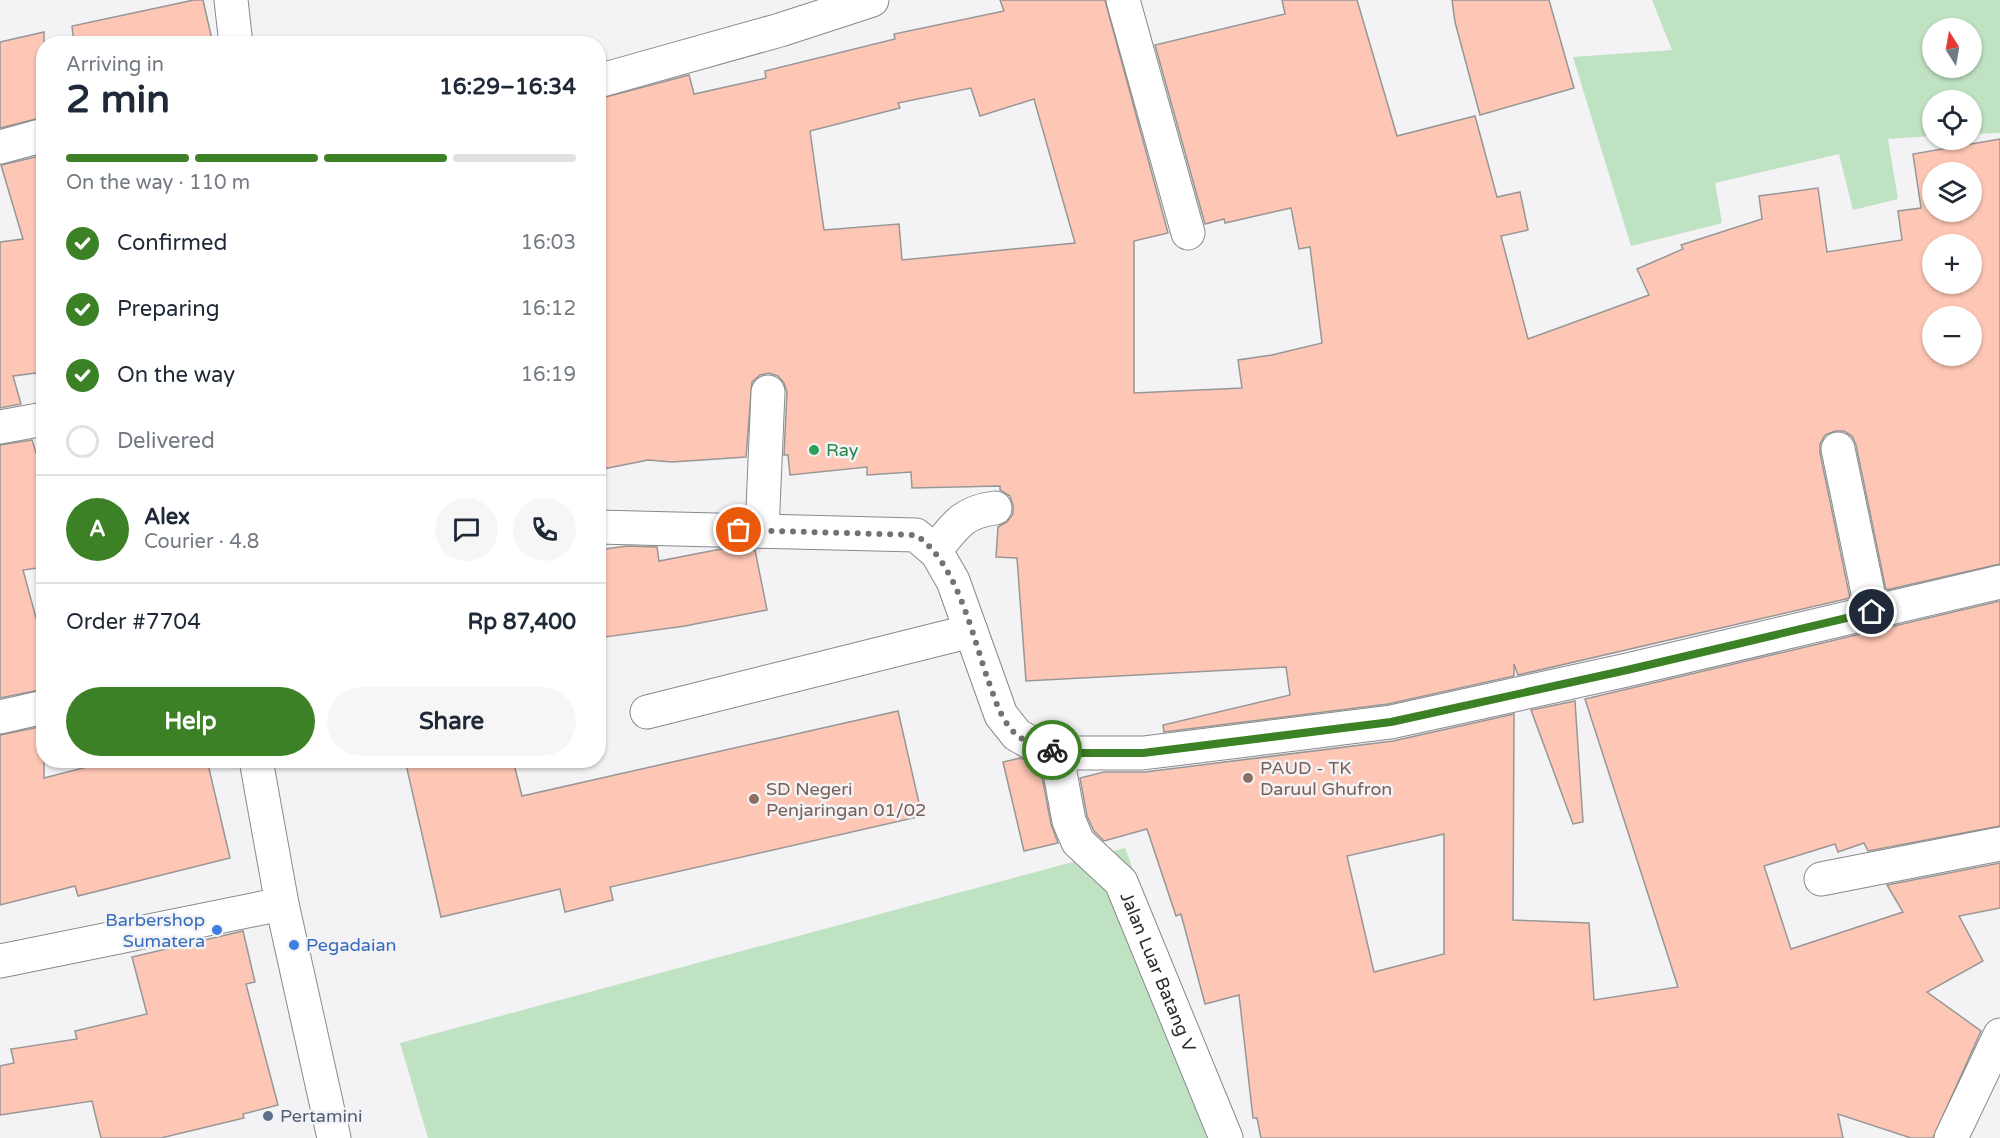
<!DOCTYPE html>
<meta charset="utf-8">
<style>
body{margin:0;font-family:"Varela Round",sans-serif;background:#f6f6f7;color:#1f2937;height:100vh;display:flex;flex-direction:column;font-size:22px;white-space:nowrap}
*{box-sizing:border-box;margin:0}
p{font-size:20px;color:#747a83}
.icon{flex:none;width:33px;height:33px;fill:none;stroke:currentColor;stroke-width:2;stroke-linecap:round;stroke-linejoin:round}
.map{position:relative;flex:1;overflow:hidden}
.details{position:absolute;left:36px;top:36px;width:570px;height:732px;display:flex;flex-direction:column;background:#fff;border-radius:24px;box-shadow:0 2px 4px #0004}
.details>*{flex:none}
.needle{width:39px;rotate:349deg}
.fabs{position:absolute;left:1922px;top:18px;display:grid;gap:12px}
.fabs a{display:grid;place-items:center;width:60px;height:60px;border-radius:50%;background:#fff;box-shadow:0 2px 4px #0004;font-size:30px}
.pin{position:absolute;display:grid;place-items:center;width:51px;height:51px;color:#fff;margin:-26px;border:3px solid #fff;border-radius:50%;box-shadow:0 2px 6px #0007}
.courier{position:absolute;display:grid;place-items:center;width:60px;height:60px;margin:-30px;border:4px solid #3c8125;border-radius:50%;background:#fff;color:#222;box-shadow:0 2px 8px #0007}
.summary em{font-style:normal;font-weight:800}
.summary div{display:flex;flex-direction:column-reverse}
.summary{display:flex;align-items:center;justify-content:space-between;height:102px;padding:0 30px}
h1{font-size:39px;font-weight:800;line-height:45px}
.bar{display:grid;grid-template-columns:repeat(4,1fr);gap:9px 6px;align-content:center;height:72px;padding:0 30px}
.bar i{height:8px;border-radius:4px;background:#e0e1e3}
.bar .on{background:#3c8125}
.bar p{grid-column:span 4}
.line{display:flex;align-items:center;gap:15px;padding:0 30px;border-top:2px solid #e0e1e3}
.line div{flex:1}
.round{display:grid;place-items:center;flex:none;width:63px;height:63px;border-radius:32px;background:#f6f6f7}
ol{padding:0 30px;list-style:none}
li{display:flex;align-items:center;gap:18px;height:66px}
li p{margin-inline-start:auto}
li .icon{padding:6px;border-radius:50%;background:#3c8125;color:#fff;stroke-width:4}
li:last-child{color:#747a83}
li i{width:33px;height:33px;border:3px solid #e0e1e3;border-radius:50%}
.action{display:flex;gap:12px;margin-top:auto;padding:12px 30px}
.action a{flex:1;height:69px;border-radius:36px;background:#3c8125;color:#fff;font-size:24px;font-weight:800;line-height:69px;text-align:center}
.action a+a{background:#f6f6f7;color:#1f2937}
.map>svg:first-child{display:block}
</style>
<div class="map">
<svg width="2000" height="1138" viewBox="0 0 2000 1138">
<rect width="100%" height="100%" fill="#f3f3f5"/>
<g fill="#bfe2c2" fill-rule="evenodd">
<path d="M 1652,0 L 2000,0 L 2000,133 L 1971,134 L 1971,100 L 1932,100 L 1932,136 L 1888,139 L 1898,199 L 1853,210 L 1839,154 L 1715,183 L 1722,223 L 1631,246 L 1573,57 L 1672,50 ZM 1932,28 L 1971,28 L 1971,68 L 1932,68 Z"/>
<polygon points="1125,848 1235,1138 428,1138 400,1043"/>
</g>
<g fill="#fec7b5" stroke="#989696" stroke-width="1.5" fill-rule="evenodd">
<polygon points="194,0 203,0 213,44 74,44 72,26"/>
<path d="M 1000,0 L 1105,0 L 1168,233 L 1134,241 L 1134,393 L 1242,388 L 1238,360 L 1272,355 L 1322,343 L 1310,247 L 1299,249 L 1291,208 L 1225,223 L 1224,219 L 1205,224 L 1155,45 L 1285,14 L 1282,0 L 1357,0 L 1397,136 L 1475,116 L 1497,197 L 1520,192 L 1528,230 L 1501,236 L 1528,339 L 1649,295 L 1637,269 L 1683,249 L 1681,245 L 1762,219 L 1759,196 L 1818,188 L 1827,252 L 1902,240 L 1898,211 L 1921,208 L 1913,154 L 2000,139 L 2000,564 L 1886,590 L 1856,445 L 1852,436 L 1844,431 L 1835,431 L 1825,435 L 1820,444 L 1820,453 L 1850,598 L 1518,675 L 1514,664 L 1514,676 L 1388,704 L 1164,732 L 1163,725 L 1290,695 L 1286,667 L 1026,681 L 1017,558 L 996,557 L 998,527 L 1007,522 L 1013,514 L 1013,505 L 1010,496 L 1000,490 L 1000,486 L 912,488 L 911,472 L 867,475 L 867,467 L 790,475 L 788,455 L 784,455 L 787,392 L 784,383 L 778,376 L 769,373 L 760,375 L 752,382 L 746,457 L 672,462 L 648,460 L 598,470 L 598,99 L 689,75 L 694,94 L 766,78 L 765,71 L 895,39 L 894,34 L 1004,11 ZM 971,88 L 980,116 L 1034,99 L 1075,243 L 902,260 L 899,224 L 824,230 L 810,131 L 900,108 L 898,103 ZM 1932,172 L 1971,172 L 1971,212 L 1932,212 ZM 1932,244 L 1971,244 L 1971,284 L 1932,284 ZM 1932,316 L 1971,316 L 1971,356 L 1932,356 Z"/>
<polygon points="1452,0 1549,0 1574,88 1480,115 1455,22"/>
<polygon points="44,32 44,117 0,128 0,42"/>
<polygon points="44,155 44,372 13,376 21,404 0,408 0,242 23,239 1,165"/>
<polygon points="32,440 44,478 44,567 23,570 44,647 44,689 0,698 0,445"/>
<polygon points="627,546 657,547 659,561 721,549 755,550 767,610 685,626 598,638 598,550"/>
<path d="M 2000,601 L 2000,826 L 1868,851 L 1864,843 L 1838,852 L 1835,844 L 1764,866 L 1791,949 L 1903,912 L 1887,885 L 2000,863 L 2000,908 L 1959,916 L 1983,961 L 1927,992 L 1981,1031 L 1933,1138 L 1911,1138 L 1838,1114 L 1843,1138 L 1261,1138 L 1257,1118 L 1253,1118 L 1239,995 L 1205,1004 L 1181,914 L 1176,916 L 1147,829 L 1104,841 L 1094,831 L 1087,816 L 1080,778 L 1104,772 L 1145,772 L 1393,741 L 1514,714 L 1513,920 L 1589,923 L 1594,1000 L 1678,987 L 1585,699 ZM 1444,834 L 1444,954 L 1374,972 L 1347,856 Z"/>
<polygon points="1575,701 1583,822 1573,824 1531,710"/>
<polygon points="898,711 922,816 610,887 613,900 565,912 560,889 441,917 405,760 513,760 522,796"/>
<polygon points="44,726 44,778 114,760 207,760 230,858 78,896 75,886 0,905 0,735"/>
<polygon points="1020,758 1040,766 1051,824 1058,843 1024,851 1003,762"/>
<polygon points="243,931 255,982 246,984 278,1105 243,1114 244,1118 161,1138 101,1138 92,1101 0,1115 0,1066 14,1063 11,1049 77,1039 75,1031 147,1014 132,957"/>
</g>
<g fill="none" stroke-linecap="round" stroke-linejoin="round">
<defs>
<g id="minor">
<polyline points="231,0 236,44"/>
<polyline points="1123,0 1188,233"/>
<polyline points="598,81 780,30 872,0"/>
<polyline points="0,147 44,135"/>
<polyline points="0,427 44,419"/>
<polyline points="1838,449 1872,612"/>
<polyline points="598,527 916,535 937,553 953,581 1001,715 1017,735 1037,746 1067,753 1143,753 1391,722 1627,670 2000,582"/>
<polyline points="762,531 768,392"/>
<path d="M 935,551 C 954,527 962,512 995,508"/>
<polyline points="647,712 971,631"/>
<polyline points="0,717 44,707"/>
<path id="s1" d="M 1056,751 L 1069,821 L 1078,842 L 1121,882 L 1226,1138"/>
<polyline points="256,760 282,904 334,1138"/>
<polyline points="1821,879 2000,844"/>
<polyline points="0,961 282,904"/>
<polyline points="1951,1138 2000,1035"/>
</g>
</defs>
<use href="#minor" stroke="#88898a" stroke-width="35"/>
<use href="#minor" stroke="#fff" stroke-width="33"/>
</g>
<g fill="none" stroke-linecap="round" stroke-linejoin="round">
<path stroke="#727273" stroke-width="6" stroke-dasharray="0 10.8" d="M 739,530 L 916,535 C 957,563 972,634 988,680 C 995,699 1001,722 1018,736 C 1028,743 1040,747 1052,750"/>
<polyline stroke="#3c8125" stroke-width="8" points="1052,750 1067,753 1143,753 1391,722 1627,670 1872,612"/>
</g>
<circle fill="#2e9e5b" stroke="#f3f3f5" stroke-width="2" cx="814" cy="450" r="6"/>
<g fill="#8d6e63" stroke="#f3f3f5" stroke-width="2">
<circle cx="1248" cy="778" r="6"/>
<circle cx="754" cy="799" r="6"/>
</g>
<g fill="#3f7fe0" stroke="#f3f3f5" stroke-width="2">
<circle cx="217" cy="930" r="6"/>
<circle cx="294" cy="945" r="6"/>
</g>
<circle fill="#5c6f8a" stroke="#f3f3f5" stroke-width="2" cx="268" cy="1116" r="6"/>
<g text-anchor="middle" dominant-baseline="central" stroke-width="5" stroke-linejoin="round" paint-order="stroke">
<g font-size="18" fill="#27864d" stroke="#f3f3f5" text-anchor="start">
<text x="826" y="450">Ray</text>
</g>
<g font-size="18" fill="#785e54" stroke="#f3f3f5" text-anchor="start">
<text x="1260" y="768">PAUD - TK<tspan x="1260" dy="21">Daruul Ghufron</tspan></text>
<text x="766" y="789">SD Negeri<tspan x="766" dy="21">Penjaringan 01/02</tspan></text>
</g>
<g font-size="18" fill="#366cbe" stroke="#f3f3f5" text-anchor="end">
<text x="205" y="920">Barbershop<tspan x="205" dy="21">Sumatera</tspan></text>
<text x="306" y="945" text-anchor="start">Pegadaian</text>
</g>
<g font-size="18" fill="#2c2d2d" stroke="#f3f3f5">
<text stroke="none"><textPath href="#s1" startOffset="250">Jalan Luar Batang V</textPath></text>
</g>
<g font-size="18" fill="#4e5e75" stroke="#f3f3f5" text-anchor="start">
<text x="280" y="1116">Pertamini</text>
</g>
</g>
</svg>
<div class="fabs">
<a><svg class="needle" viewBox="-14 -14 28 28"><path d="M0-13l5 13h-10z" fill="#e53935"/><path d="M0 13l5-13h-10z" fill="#747a83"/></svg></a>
<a><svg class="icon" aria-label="locate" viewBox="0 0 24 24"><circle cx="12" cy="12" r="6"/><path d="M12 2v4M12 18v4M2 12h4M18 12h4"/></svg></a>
<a><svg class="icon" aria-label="layers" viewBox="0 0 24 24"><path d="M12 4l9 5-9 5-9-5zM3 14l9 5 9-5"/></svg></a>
<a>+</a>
<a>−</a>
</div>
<div class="pin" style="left:739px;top:530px;background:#ea580c"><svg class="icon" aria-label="bag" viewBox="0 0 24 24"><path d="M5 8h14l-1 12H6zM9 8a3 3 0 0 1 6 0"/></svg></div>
<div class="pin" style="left:1872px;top:612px;background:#1f2937"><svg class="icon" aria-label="home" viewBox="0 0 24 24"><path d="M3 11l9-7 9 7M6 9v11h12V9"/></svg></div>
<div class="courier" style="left:1052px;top:750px"><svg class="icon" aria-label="bike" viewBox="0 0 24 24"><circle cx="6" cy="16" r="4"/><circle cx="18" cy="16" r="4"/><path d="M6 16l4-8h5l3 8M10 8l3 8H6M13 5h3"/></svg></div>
<section class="details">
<div class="summary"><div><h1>2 min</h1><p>Arriving in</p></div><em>16:29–16:34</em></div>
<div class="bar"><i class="on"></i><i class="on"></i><i class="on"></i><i></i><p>On the way · 110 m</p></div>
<ol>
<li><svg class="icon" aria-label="check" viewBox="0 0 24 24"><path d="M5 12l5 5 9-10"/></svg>Confirmed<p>16:03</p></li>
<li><svg class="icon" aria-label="check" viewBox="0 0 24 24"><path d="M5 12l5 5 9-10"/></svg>Preparing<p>16:12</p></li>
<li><svg class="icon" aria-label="check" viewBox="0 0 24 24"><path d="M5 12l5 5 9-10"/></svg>On the way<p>16:19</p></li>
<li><i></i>Delivered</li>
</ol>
<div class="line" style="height:108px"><b class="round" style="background:#3c8125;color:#fff">A</b><div><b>Alex</b><p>Courier · 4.8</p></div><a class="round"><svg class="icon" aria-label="chat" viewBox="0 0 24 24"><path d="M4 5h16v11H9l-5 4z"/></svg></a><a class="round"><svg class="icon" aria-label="phone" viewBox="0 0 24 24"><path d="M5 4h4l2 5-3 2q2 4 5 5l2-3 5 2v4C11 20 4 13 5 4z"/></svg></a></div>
<div class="line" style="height:78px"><div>Order #7704</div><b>Rp 87,400</b></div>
<div class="action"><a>Help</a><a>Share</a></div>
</section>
</div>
